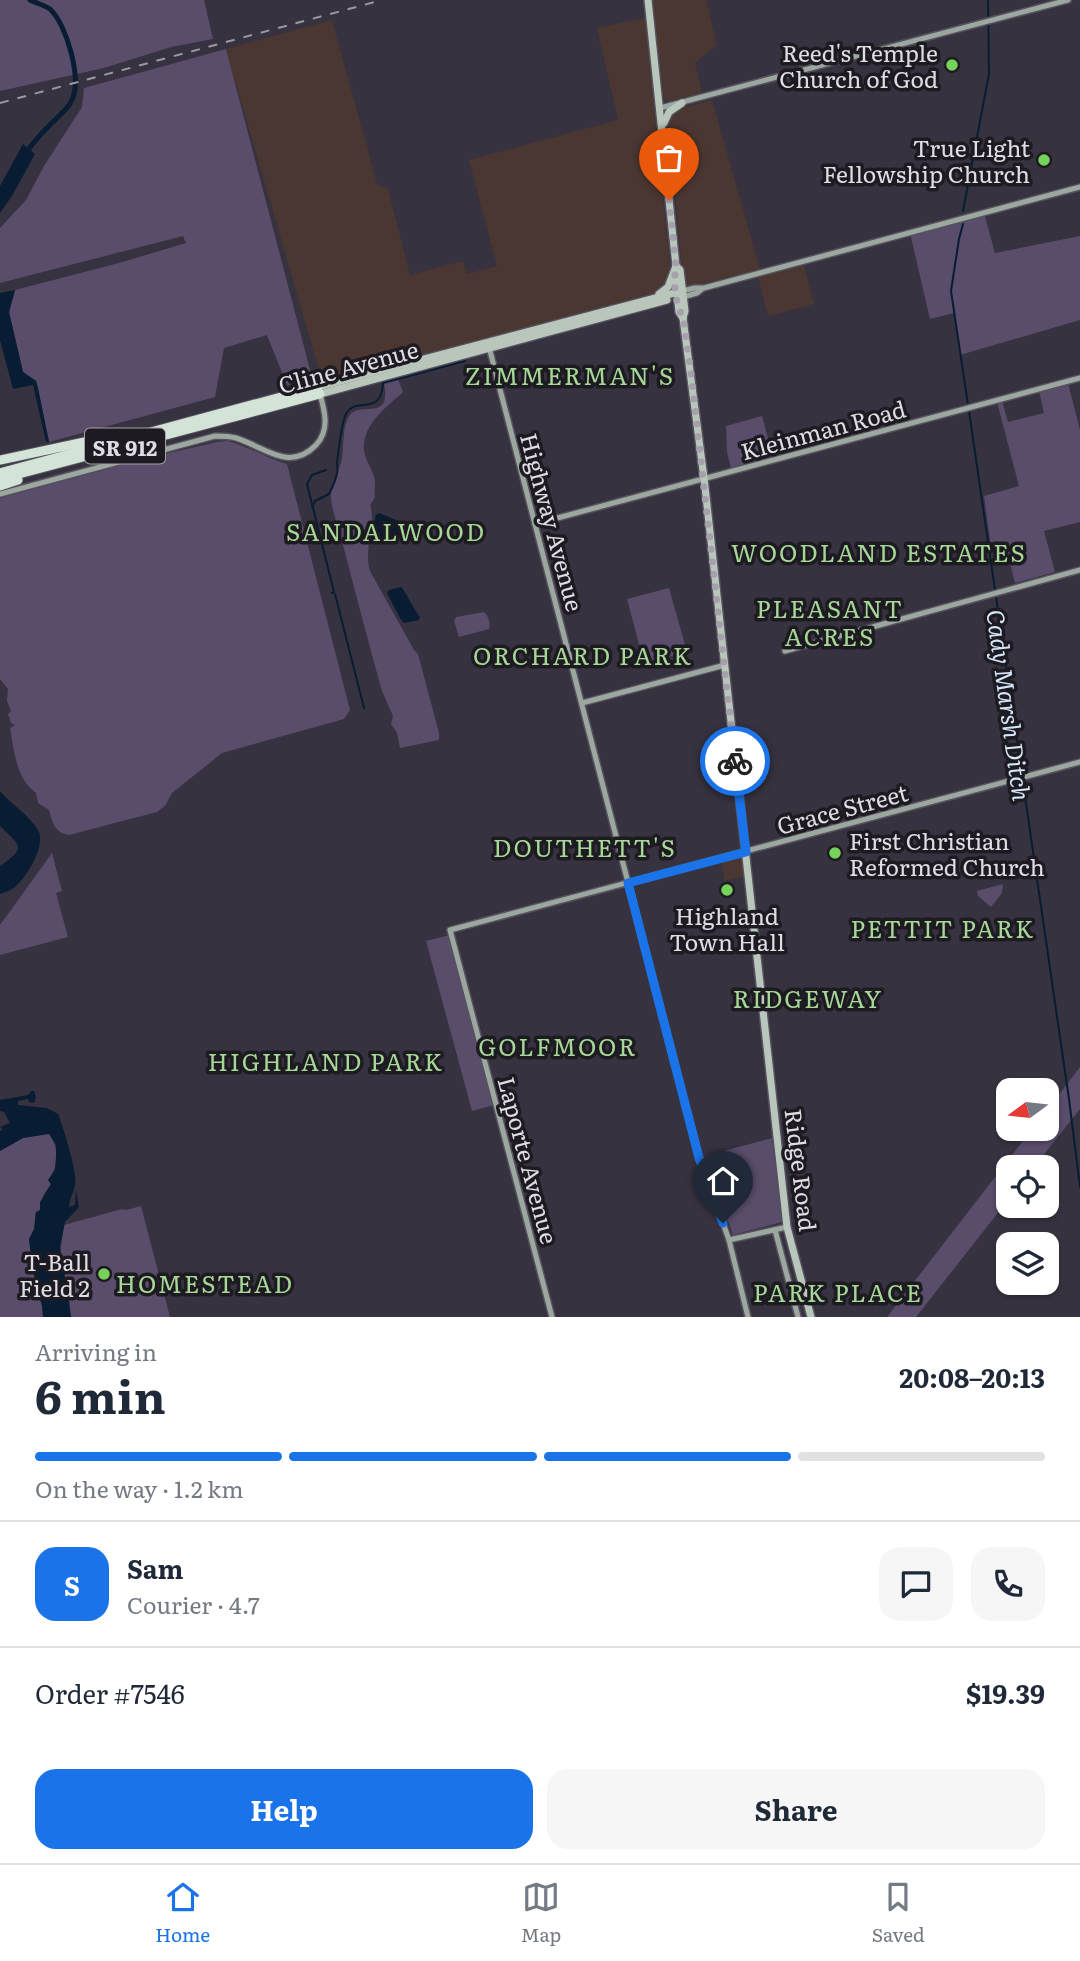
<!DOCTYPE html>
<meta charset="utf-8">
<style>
body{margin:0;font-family:Literata,serif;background:#f6f6f7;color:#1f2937;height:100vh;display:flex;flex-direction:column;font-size:26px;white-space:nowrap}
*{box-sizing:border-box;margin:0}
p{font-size:23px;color:#747a83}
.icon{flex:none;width:38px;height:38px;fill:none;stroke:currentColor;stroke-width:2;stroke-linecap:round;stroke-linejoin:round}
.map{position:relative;height:1317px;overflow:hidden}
.sheet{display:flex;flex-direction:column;background:#fff;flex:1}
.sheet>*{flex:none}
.needle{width:46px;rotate:255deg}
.fabs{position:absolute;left:996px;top:1078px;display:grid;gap:14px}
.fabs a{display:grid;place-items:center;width:63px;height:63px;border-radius:14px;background:#fff;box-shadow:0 2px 5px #0004;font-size:35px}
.pin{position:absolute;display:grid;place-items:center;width:60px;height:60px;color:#fff;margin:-72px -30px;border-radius:50% 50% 50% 0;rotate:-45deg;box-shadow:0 0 7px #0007}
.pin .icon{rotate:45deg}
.courier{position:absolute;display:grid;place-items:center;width:70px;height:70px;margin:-35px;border:5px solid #1a73e8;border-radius:50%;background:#fff;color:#222;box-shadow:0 2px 9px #0007}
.overview em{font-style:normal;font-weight:700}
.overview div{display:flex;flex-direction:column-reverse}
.overview{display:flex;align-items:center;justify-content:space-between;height:119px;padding:0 35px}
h1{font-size:46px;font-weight:700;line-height:52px}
.bar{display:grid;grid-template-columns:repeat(4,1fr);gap:10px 7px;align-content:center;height:84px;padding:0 35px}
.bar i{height:9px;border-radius:5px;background:#e0e1e3}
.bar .current{background:#1a73e8}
.bar p{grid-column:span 4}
.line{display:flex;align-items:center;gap:18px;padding:0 35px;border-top:2px solid #e0e1e3}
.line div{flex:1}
.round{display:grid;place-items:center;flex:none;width:74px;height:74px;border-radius:21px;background:#f6f6f7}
.button{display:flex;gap:14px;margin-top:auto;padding:14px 35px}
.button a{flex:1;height:80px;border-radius:21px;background:#1a73e8;color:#fff;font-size:28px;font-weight:700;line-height:80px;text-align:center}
.button a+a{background:#f6f6f7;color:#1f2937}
.dock{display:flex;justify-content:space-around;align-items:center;height:98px;border-top:2px solid #e0e1e3;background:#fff;font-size:19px;color:#747a83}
.dock a{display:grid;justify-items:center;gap:4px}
.dock .current{color:#1a73e8}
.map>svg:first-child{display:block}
</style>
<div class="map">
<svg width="1080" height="1317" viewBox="0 0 1080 1317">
<rect width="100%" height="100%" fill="#37323f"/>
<g fill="#4b3731">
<polygon points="652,0 706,0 717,45 695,63 702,93 670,101 664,99"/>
<polygon points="649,17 659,108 654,110 671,274 662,292 515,333 322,380 226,49 332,20 377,184 388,189 410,275 463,261 467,274 497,266 469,160 618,120 597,28"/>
<polygon points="712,100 760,269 684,289 668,123 671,116 683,108"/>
<polygon points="804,265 814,304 768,316 758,277"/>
<polygon points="745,852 748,875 724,881 722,859"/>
</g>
<g fill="#594d6b">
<polygon points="0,0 204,0 213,39 171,47 104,68 0,91"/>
<polygon points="226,49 313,381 287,385 267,335 224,348 215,397 49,442 36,381 23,372 9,312 15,290 119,263 186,243 183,236 0,283 0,228 26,200 44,166 82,107 84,88"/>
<polygon points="984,213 995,253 1080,236 1080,320 960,355 954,313 930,319 910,233"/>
<path d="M 398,379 L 403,392 C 387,407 362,424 364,450 C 365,461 374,471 375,482 C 375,488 374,492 375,498 L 370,505 C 377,523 363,549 370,571 L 414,650 L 418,654 L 439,733 L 439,740 L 400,748 L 397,733 L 391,724 L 393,716 L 382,691 C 368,641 355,591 342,541 C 339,529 330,506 331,494 C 332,482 340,470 342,458 C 344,445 342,428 349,416 C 360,400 392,423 384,383 Z"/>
<polygon points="1068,383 1080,430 1080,522 1044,531 1055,572 1015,583 1005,543 991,547 984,496 1019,486 997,402 1002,401 1008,422 1044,413 1039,391"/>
<polygon points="762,416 773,457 731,468 727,452 726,426"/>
<path d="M 227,441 C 248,446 266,458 287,464 L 350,710 L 344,719 L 222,753 L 172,793 L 165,806 L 157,812 L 69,835 C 55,833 52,822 49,810 L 38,803 L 36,793 C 16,779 14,750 10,728 L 15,725 L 11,723 L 8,714 L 11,711 L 7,701 L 8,689 L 0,679 L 0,498 L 147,458 L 217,442 Z"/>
<polygon points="669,588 687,652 644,663 627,599"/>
<path d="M 484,612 C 488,615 491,624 489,629 L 459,637 L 454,621 L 456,617 Z"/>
<polygon points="52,853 62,891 56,893 68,937 0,955 0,925"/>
<polygon points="1003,884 1002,893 991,907 978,896 977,891"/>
<polygon points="450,935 494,1105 472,1111 426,941"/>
<polygon points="1080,1067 1080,1109 1076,1114 1034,1167 1008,1167 1008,1200 916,1317 887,1317 1032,1129 1046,1129 1047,1110"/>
<path d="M 49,1133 C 59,1147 59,1167 48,1180 L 51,1184 L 44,1194 L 40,1210 L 36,1212 L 34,1229 L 29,1239 L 33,1271 L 42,1306 L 43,1317 L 0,1317 L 0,1151 L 22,1138 Z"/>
<polygon points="772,1138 782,1222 733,1235 705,1156"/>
<polygon points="141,1206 170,1317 71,1317 69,1295 60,1252 64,1225 122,1209 126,1210"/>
</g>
<g fill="#081d33">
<polygon points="23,144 35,154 12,196 0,213 0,186"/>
<polygon points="15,290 9,312 23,372 36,381 38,388 49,442 46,442 33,385 13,389 0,340 0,293"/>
<path d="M 379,513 L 406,524 L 407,530 L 375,540 C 371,534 374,522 376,515 Z"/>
<path d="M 401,587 C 405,590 414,610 420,617 L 419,620 L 404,623 L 401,620 L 387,593 L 389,590 Z"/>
<path d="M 0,791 C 12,805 28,814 38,830 C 47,845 26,878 15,887 C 10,891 5,892 0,894 L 0,866 C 27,847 21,847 0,826 Z"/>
<path d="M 31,1091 L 34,1091 L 36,1097 L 34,1103 L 29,1102 L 28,1099 L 18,1101 L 18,1105 L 47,1108 L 58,1114 C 63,1127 78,1173 75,1185 C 74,1193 70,1196 69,1207 L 75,1205 L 76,1190 L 79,1207 L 65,1222 L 60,1247 L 71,1317 L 43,1317 L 42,1306 L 33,1271 L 29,1239 L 34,1229 L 36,1212 L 40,1210 L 40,1202 L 51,1184 L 48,1180 L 55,1170 L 56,1156 L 56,1145 L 49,1134 L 23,1138 L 0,1151 L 0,1131 L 3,1130 L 0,1127 L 10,1123 L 4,1112 L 0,1111 L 0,1100 L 28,1095 Z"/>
</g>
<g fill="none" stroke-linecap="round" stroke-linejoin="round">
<g stroke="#081d33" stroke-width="2">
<polyline points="963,211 989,74 988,0"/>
<polyline points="963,224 959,239 951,291 968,405"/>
<polyline points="969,411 1069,1099 1080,1187"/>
<polyline points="326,470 312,475 307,484 334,592 332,593"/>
<path d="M 312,507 L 315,501 L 329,494 C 332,488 336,480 337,473 C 338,473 337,463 337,463 C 338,453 342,421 346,414 C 356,395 381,418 383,383 L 465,361"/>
<polyline points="335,594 364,708"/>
</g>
<path stroke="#081d33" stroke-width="5" d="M 26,153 C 32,144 39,136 47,128 C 55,119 67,111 72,100 C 82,79 67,25 50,9 C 44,5 36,3 30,0"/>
<defs>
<g id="secondary">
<polyline points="660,108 1068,0"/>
<polyline points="682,291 695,288 704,288 1080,187"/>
<polyline points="683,297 697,293 702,289"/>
<polyline points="489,347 698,1152 729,1240 748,1317"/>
<path d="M 0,494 L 215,436 C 222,436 229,436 236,438 C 263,446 289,473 316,445 C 330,430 325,412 320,394"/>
<polyline points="535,524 1080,378"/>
<polyline points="785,651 1080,570"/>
<polyline points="582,703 725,665"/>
<polyline points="775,1230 798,1317"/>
<polyline points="729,1240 787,1227"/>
<polyline points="552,1317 450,930 1080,762"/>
</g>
<g id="primary">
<polyline points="648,0 676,266 668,287 659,294"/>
<polyline points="664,123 669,112 682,103"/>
<polyline points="676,266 680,270 685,311 683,318 704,478 787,1227 811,1317"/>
<polyline points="675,274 679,312 683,318"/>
<polyline points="318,387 682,291"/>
<polyline points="320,394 667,300"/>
</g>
<g id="highway">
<polyline points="0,460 117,435"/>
<polyline points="0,473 318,387"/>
<polyline points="0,479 320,394"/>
<polyline points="0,486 18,480"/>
</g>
</defs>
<use href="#secondary" stroke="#55515d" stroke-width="8"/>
<use href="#primary" stroke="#55515d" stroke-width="10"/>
<use href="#highway" stroke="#55515d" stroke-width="11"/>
<use href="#secondary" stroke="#9ca79f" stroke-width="5"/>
<use href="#primary" stroke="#b9c6bc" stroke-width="7"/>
<use href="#highway" stroke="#d3e3d7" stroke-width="9"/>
<polyline stroke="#9c97a2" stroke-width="2" stroke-dasharray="9 9" stroke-linecap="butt" points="0,103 382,0"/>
</g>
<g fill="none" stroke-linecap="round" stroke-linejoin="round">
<path stroke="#a5a0ab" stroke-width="7" stroke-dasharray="0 12.6" d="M 669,200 L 676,266 C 673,280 675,305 683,317 L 691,373 L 735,761"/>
<polyline stroke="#1a73e8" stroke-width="9" points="723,1223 699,1158 628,883 746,852 735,761"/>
</g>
<g fill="#76d25a" stroke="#1d1b21" stroke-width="2.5">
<circle cx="952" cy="65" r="7"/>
<circle cx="1044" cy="160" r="7"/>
<circle cx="835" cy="853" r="7"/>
<circle cx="727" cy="890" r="7"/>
<circle cx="104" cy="1274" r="7"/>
</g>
<g text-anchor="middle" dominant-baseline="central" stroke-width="7" stroke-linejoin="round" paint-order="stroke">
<rect fill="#1d1b21" stroke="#a6a2aa" stroke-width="2" x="85" y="428.5" width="80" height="35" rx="5"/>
<g font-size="21" font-weight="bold" fill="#e0dce5">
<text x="125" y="446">SR 912</text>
</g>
<g font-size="23" fill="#e0dce5" stroke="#1d1b21" text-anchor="end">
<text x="938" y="52">Reed's Temple<tspan x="938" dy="26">Church of God</tspan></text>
<text x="1030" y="147">True Light<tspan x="1030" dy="26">Fellowship Church</tspan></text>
<text x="849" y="840" text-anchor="start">First Christian<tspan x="849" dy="26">Reformed Church</tspan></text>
<text x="727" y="915" text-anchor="middle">Highland<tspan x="727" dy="26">Town Hall</tspan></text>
<text x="90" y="1261">T-Ball<tspan x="90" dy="26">Field 2</tspan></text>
</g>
<g font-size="23" fill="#e0dce5" stroke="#1d1b21">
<text transform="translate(348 366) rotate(-15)">Cline Avenue</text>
<text transform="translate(823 429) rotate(-15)">Kleinman Road</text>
<text transform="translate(553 522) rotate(75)">Highway Avenue</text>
<text transform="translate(842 808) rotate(-15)">Grace Street</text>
<text transform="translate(529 1160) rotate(75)">Laporte Avenue</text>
<text transform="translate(802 1170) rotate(83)">Ridge Road</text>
</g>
<g font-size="24" letter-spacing="2" fill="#a6d797" stroke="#1d1b21">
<text x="570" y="374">ZIMMERMAN'S</text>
<text x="386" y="530">SANDALWOOD</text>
<text x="879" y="551">WOODLAND ESTATES</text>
<text x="830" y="607">PLEASANT<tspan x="830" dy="28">ACRES</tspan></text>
<text x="583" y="654">ORCHARD PARK</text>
<text x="585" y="846">DOUTHETT'S</text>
<text x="943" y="927">PETTIT PARK</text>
<text x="808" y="997">RIDGEWAY</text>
<text x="558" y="1045">GOLFMOOR</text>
<text x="326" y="1060">HIGHLAND PARK</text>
<text x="205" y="1282">HOMESTEAD</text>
<text x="838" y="1291">PARK PLACE</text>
</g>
<g font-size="24" font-style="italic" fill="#d5e6f9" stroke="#1d1b21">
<text transform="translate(1010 705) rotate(82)">Cady Marsh Ditch</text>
</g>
</g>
</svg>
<div class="fabs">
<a><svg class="needle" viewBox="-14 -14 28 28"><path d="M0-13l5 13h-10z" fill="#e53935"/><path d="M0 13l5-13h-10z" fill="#747a83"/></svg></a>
<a><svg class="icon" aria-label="locate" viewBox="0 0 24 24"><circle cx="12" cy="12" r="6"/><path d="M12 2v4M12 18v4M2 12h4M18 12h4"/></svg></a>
<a><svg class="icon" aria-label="layers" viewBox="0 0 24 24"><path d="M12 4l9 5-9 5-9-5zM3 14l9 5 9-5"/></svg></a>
</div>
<div class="pin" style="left:669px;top:200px;background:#ea580c"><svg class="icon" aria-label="bag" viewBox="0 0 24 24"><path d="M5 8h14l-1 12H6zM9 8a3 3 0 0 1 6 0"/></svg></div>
<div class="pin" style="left:723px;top:1223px;background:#1f2937"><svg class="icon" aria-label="home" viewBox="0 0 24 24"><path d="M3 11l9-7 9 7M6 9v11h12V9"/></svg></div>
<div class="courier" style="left:735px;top:761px"><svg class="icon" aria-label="bike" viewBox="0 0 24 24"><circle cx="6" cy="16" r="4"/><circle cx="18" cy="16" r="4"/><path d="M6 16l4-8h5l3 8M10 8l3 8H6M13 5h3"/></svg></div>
</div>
<section class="sheet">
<div class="overview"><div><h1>6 min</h1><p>Arriving in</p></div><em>20:08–20:13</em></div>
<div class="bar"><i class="current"></i><i class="current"></i><i class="current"></i><i></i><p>On the way · 1.2 km</p></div>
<div class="line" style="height:126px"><b class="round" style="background:#1a73e8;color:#fff">S</b><div><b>Sam</b><p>Courier · 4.7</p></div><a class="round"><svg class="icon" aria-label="chat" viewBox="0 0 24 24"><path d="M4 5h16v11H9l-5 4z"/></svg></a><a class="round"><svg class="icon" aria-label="phone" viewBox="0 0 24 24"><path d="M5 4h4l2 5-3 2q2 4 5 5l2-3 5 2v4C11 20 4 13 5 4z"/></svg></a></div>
<div class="line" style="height:91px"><div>Order #7546</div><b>$19.39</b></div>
<div class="button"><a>Help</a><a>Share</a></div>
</section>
<nav class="dock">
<a class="current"><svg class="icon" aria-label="home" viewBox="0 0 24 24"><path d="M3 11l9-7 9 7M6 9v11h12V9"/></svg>Home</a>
<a><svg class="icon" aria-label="map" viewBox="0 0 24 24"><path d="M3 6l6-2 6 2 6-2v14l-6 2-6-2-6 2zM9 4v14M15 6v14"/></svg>Map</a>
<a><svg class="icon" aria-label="saved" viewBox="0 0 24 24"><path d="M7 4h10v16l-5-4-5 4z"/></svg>Saved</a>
</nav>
